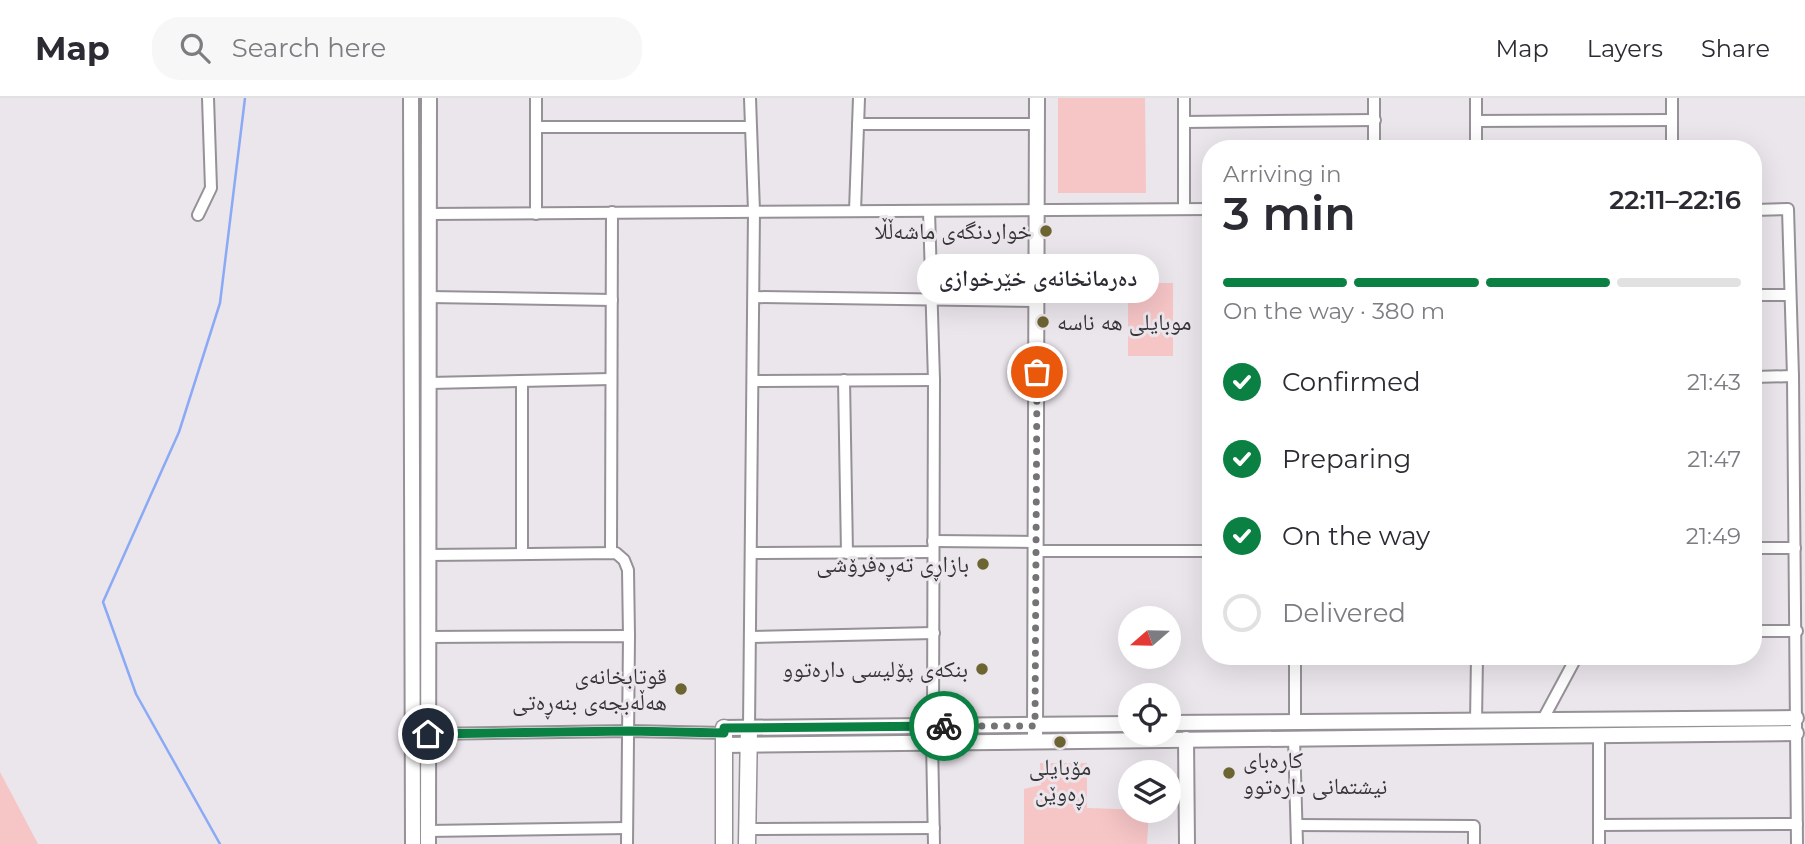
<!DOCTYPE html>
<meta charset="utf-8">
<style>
body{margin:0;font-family:Montserrat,"Noto Naskh Arabic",sans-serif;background:#f7f7f7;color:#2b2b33;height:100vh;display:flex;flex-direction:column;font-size:26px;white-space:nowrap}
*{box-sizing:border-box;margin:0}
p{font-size:23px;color:#7c7c81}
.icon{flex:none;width:38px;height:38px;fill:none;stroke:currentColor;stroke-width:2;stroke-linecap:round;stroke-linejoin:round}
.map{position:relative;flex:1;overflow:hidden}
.panel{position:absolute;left:1202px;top:42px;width:560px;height:525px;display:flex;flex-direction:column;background:#fff;border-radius:28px;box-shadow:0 7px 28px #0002}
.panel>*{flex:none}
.needle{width:46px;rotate:250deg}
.tools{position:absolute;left:1118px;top:508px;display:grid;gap:14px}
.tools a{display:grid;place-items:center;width:63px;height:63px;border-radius:50%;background:#fff;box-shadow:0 7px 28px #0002;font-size:35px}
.pin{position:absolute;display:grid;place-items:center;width:60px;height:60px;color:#fff;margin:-30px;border:4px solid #fff;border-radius:50%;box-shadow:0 2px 7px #0007}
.courier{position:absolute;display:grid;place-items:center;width:70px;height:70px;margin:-35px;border:5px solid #0b8043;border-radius:50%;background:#fff;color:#222;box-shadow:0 2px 9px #0007}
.bubble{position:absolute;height:49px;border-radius:24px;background:#fff;box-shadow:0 7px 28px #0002;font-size:23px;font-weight:600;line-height:49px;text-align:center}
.summary em{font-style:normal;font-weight:600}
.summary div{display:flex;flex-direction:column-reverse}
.summary{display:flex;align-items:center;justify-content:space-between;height:119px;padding:0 21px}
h1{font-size:46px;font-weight:600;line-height:52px}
.bar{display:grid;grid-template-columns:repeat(4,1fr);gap:10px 7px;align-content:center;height:84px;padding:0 21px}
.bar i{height:9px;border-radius:5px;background:#e1e1e2}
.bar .current{background:#0b8043}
.bar p{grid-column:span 4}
ol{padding:0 21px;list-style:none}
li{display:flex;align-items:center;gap:21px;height:77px}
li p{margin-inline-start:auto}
li .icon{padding:7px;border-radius:50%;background:#0b8043;color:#fff;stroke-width:4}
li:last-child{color:#7c7c81}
li i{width:38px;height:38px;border:4px solid #e1e1e2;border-radius:50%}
header{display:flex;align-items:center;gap:42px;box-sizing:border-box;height:98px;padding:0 35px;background:#fff;border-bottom:2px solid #e1e1e2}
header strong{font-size:33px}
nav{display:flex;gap:38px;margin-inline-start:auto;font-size:24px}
.search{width:490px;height:63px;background:#f7f7f7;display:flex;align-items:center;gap:18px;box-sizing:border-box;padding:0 24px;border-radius:28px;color:#7c7c81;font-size:26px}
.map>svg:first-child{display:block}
</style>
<header>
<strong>Map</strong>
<div class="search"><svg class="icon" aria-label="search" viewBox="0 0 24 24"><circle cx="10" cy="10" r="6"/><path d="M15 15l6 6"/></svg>Search here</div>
<nav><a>Map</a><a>Layers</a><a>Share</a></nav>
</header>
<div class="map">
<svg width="1805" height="746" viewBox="0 0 1805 746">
<rect width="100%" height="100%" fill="#ebe5ec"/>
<g fill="#f6c5c6">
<polygon points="1058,0 1145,0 1146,95 1058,95"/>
<rect x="1128" y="185" width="45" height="73"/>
<polygon points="1040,665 1087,665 1087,710 1149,712 1147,746 1024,746 1024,691 1041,687"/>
<polygon points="0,674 38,746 0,746"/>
</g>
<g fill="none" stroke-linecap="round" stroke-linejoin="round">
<polyline stroke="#8aaaf6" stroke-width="2.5" points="220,746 136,596 103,504 179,334 220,205 245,0"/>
<defs>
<g id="minor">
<polyline points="536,0 536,116"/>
<polyline points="1184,0 1184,111"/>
<polyline points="1374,0 1374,51"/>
<polyline points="1476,23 1672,22"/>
<polyline points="1184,24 1375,22"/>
<polyline points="858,26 1038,26"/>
<polyline points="536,29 749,29"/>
<polyline points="1476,51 1476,0"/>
<polyline points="1672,51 1672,0"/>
<polyline points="1754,112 1788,111 1793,278 1797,746"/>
<polyline points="855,113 859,0"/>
<polyline points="929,113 934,282 933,627"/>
<polyline points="429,116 1211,111"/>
<polyline points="198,117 211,90 208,0"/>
<polyline points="1754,197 1788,197"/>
<polyline points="429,199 612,202"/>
<polyline points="754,199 1037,203"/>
<polyline points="1754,279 1793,278"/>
<polyline points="844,282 847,455"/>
<polyline points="754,283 934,282"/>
<polyline points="522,284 522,455"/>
<polyline points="429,285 611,281"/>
<polyline points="933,443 1037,444"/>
<polyline points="1754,450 1795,450"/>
<polyline points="1037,453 1211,453"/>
<polyline points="611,454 612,114"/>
<polyline points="752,455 933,454"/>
<polyline points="428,457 616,455 624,462 628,472 629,538"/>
<polyline points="1754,533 1797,533"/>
<polyline points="428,539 629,538 627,746"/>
<polyline points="750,539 934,535"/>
<polyline points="1295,558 1295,624"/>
<polyline points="1542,623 1577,558"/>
<polyline points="1476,624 1477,558"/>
<polyline points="749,629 754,113 750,0"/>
<polyline points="428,636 629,633 724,635"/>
<polyline points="1599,637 1599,746"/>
<polyline points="1294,640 1297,746"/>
<polyline points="932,643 934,746"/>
<polyline points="1297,727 1474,728 1474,746"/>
<polyline points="1599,727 1797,726"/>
<polyline points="747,731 934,730"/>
<polyline points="428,733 627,730"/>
</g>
<g id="tertiary">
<polyline points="411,0 413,746"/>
<polyline points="1169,625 1796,620"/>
<polyline points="724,630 1130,626"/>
<polyline points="1186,641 1187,746"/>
<polyline points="1035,642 1037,0"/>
<polyline points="724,647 1796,635"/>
<polyline points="428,746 429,0"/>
</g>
<g id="secondary">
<polyline points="724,746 724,630"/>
<polyline points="747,746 749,629"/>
</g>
</defs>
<use href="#minor" stroke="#969197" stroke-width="14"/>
<use href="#tertiary" stroke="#969197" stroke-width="18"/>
<use href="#secondary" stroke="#969197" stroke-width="19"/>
<use href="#minor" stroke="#fff" stroke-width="10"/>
<use href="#tertiary" stroke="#fff" stroke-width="14"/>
<use href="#secondary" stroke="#fff" stroke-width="16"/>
</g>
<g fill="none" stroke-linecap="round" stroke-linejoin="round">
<polyline stroke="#767376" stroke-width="7" stroke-dasharray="0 12.6" points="944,628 1035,628 1037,274"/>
<polyline stroke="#0b8043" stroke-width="9" points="428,636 629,633 724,635 724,630 944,628"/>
</g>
<g fill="#6c6431" stroke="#ebe5ec" stroke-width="2.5">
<circle cx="1046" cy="133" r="7"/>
<circle cx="1043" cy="224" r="7"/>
<circle cx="983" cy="466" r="7"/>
<circle cx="982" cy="571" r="7"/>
<circle cx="681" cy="591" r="7"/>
<circle cx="1060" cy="644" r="7"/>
<circle cx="1229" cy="675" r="7"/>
</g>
<g text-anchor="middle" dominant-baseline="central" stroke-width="6" stroke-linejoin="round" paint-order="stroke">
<g font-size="23" fill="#373537" stroke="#ebe5ec" text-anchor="end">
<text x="1032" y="133">خواردنگەی ماشەڵڵا</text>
<text x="1057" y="224" text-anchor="start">موبایلی هه ناسه</text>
<text x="969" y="466">بازاڕی تەڕەفرۆشی</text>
<text x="968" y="571">بنکەی پۆلیسی دارەتوو</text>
<text x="667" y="578">قوتابخانەی<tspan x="667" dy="26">هەڵەبجەی بنەڕەتی</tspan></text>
<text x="1243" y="662" text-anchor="start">کارەبای<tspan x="1243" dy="26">نیشتمانی دارەتوو</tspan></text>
<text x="1060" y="669" text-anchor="middle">مۆبایلی<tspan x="1060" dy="26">ڕەوێن</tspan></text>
</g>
</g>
</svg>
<div class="tools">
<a><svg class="needle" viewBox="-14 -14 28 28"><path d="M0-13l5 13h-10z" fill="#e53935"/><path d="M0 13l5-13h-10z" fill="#7c7c81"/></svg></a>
<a><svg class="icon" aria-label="locate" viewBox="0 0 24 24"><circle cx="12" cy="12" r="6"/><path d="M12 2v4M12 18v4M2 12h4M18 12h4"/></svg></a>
<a><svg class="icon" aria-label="layers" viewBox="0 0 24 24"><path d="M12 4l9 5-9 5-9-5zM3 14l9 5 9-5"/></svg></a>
</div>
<div class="pin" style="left:1037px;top:274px;background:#ea580c"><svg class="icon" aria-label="bag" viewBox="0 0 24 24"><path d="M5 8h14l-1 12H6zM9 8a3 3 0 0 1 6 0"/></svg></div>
<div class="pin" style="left:428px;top:636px;background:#1f2937"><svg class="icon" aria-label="home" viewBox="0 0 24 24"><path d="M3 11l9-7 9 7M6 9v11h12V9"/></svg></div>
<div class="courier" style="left:944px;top:628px"><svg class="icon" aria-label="bike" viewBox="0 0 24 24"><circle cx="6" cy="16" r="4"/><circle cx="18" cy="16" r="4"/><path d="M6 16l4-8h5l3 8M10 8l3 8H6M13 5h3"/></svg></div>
<div class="bubble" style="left:917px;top:156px;width:242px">دەرمانخانەی خێرخوازی</div>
<section class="panel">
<div class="summary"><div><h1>3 min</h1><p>Arriving in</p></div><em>22:11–22:16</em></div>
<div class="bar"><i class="current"></i><i class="current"></i><i class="current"></i><i></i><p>On the way · 380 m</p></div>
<ol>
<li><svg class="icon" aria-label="check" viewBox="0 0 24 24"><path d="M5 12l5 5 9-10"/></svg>Confirmed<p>21:43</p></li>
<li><svg class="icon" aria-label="check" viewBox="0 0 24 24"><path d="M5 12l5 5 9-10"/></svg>Preparing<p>21:47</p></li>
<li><svg class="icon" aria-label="check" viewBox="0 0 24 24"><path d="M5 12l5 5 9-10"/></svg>On the way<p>21:49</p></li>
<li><i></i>Delivered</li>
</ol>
</section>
</div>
